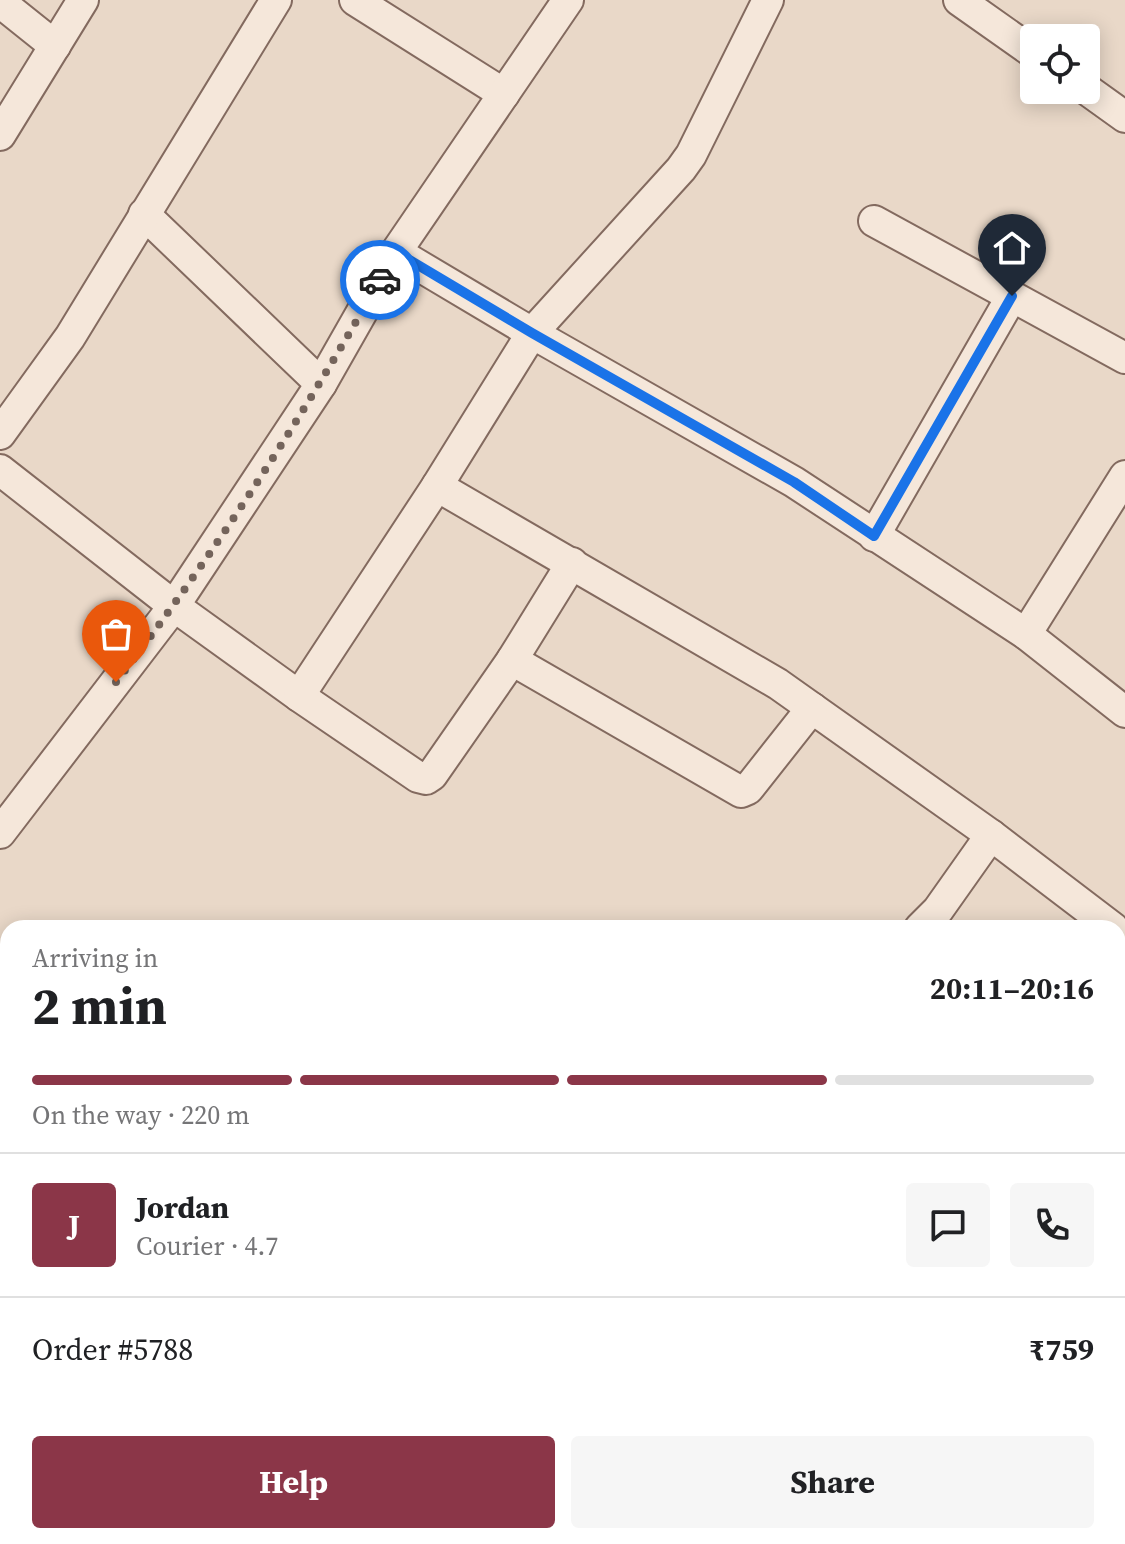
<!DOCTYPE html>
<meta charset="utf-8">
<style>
body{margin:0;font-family:"Source Serif 4",serif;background:#f6f6f6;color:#202124;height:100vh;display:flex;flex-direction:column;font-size:30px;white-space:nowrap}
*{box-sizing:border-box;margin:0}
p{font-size:26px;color:#757577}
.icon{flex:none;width:44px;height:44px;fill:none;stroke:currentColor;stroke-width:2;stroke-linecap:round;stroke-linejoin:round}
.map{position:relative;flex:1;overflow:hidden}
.details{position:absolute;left:0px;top:920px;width:1126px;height:624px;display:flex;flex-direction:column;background:#fff;border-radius:24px 24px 0 0;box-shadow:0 4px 20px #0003}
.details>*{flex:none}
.buttons{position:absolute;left:1020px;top:24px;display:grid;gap:16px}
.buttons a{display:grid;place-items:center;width:80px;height:80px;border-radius:8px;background:#fff;box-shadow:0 4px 20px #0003;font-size:40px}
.pin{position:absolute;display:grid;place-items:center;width:68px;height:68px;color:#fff;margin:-82px -34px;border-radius:50% 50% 50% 0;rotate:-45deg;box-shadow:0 0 8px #0007}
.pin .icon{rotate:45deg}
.courier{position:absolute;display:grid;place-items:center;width:80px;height:80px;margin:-40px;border:6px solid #1a73e8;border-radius:50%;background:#fff;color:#222;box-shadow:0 2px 10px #0007}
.head em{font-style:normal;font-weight:700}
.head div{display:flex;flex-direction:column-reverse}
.head{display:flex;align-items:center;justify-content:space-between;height:136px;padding:0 32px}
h1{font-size:52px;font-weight:700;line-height:60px}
.bar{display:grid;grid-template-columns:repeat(4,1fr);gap:12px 8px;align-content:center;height:96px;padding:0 32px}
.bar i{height:10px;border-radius:6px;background:#e0e0e0}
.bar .active{background:#8b3648}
.bar p{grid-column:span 4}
.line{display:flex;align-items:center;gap:20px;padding:0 32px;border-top:2px solid #e0e0e0}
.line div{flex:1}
.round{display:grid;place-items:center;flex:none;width:84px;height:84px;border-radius:8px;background:#f6f6f6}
.cta{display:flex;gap:16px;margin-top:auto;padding:16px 32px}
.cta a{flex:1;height:92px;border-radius:8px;background:#8b3648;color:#fff;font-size:32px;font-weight:700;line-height:92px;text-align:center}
.cta a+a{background:#f6f6f6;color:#202124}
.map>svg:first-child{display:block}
</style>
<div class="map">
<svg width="1125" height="1544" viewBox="0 0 1125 1544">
<rect width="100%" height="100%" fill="#e9d8c8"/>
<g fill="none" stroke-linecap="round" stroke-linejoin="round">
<defs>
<g id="minor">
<polyline points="355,0 504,94"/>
<polyline points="568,0 396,252 321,384 174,606 299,696 418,777 426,779 432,775 512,660 572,563"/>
<polyline points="959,0 1034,53"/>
<polyline points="0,2 55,46"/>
<polyline points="1086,89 1125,117"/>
<polyline points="0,135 83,0"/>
<polyline points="144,214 321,384"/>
<polyline points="874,221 1125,358"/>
<polyline points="396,252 532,333 794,482 1026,634 1125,712"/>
<polyline points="0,434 70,337 276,0"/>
<polyline points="0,470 174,606 0,833"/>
<polyline points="437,486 778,684 991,835 1113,928"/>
<polyline points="874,536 1012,296"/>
<polyline points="1026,634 1125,476"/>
<polyline points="512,660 741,792 748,789 812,708"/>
<polyline points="299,696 437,486 532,333 681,169 691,155 768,0"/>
<polyline points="920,928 938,910 991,835"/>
<polyline points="0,1046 8,1037"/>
<polyline points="1118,1188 1125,1177"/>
<polyline points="0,1265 8,1257"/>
<polyline points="0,1371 8,1378"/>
<polyline points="43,1536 50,1544"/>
<polyline points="392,1536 401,1544"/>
<polyline points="1001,1536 1012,1544"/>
<polyline points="169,1544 176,1536"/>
<polyline points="656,1544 663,1536"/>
</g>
</defs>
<use href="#minor" stroke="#836a5f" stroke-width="34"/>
<use href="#minor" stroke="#f5e7da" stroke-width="30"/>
</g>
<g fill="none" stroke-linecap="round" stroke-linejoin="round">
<path stroke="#74645b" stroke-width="8" stroke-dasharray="0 14.4" d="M 116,682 C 214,555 301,419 380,280"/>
<polyline stroke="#1a73e8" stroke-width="10" points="380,280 396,252 532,333 794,482 874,536 1012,296"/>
</g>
</svg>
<div class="buttons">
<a><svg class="icon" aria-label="locate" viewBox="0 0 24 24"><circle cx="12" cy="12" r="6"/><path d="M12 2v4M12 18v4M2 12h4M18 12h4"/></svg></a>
</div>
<div class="pin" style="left:116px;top:682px;background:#ea580c"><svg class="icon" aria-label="bag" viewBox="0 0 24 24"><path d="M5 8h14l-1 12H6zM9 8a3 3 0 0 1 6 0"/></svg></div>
<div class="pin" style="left:1012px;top:296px;background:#1f2937"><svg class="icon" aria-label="home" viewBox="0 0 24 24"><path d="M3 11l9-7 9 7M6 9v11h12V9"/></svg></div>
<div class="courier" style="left:380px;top:280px"><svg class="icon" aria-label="car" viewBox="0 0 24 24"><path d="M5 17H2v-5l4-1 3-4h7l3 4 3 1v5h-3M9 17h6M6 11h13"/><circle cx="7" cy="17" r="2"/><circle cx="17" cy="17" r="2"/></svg></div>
<section class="details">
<div class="head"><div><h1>2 min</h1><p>Arriving in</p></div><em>20:11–20:16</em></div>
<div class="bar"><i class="active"></i><i class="active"></i><i class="active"></i><i></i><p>On the way · 220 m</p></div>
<div class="line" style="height:144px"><b class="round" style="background:#8b3648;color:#fff">J</b><div><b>Jordan</b><p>Courier · 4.7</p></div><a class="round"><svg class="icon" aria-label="chat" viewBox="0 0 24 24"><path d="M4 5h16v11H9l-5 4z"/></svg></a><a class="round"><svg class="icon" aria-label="phone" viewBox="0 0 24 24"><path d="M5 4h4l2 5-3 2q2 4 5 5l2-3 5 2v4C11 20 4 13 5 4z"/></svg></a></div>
<div class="line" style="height:104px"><div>Order #5788</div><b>₹759</b></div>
<div class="cta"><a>Help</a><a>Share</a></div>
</section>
</div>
